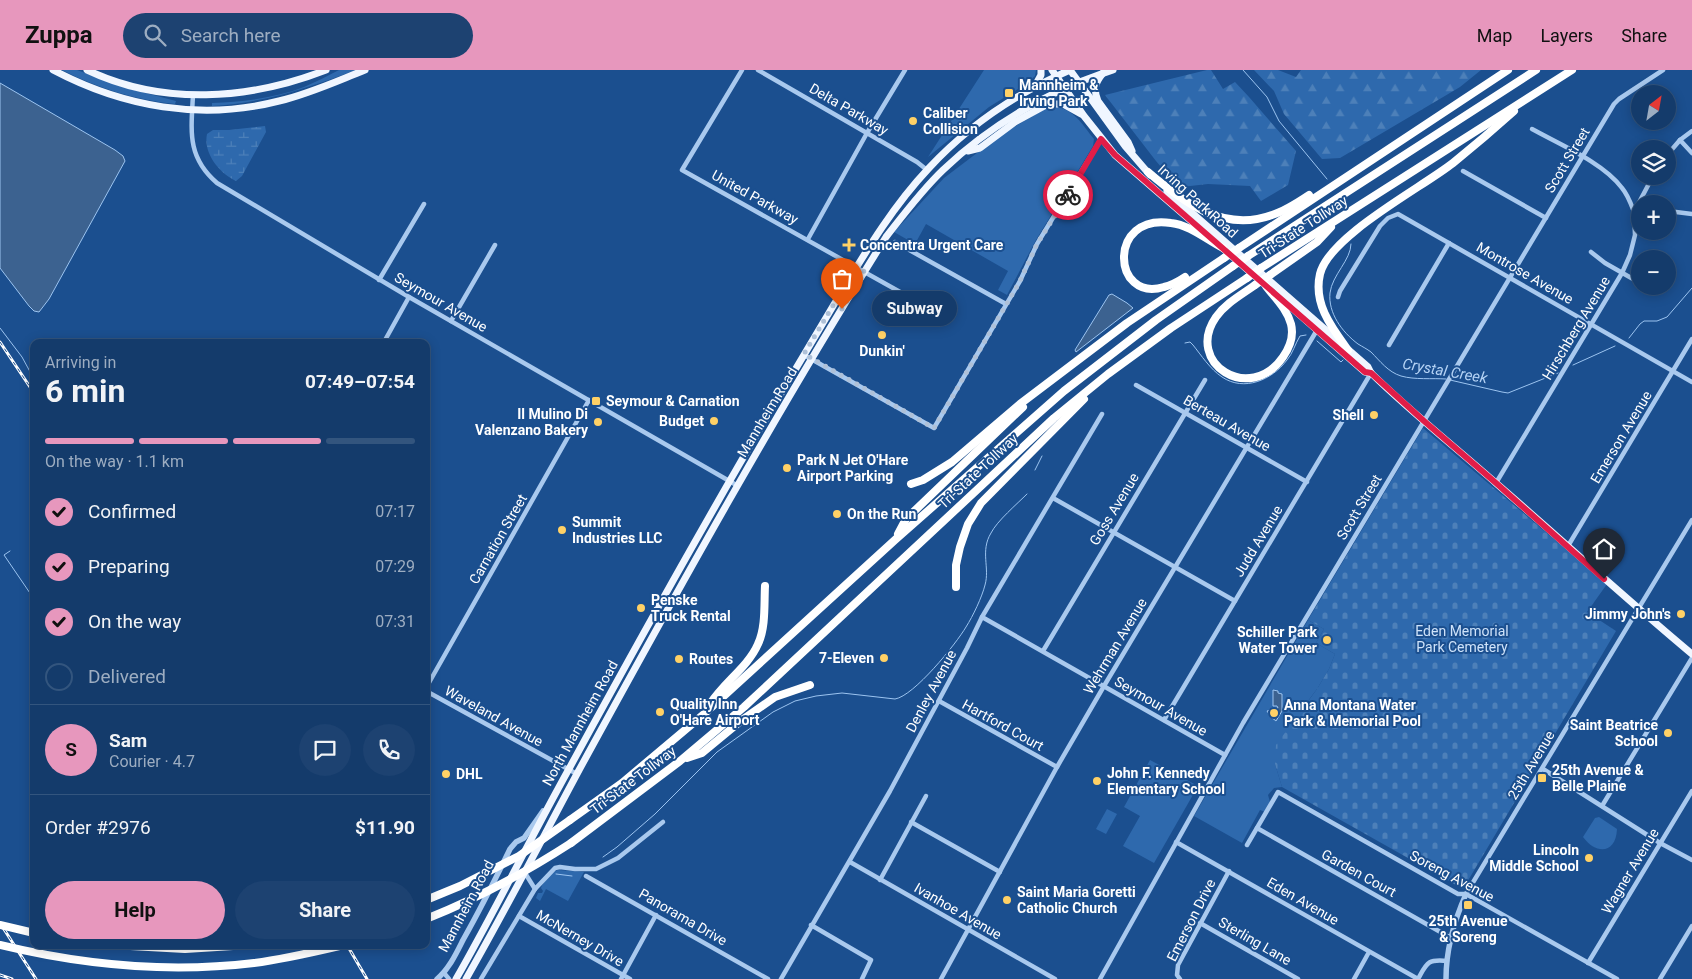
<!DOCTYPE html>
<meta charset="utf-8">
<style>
body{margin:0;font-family:Roboto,sans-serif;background:#1d4271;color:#f1f3f6;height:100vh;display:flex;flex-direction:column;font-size:19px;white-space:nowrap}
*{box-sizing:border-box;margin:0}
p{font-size:16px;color:#9dadc1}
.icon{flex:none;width:28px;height:28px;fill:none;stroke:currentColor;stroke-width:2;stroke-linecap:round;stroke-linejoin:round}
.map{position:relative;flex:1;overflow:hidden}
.drawer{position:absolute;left:30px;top:269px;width:400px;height:610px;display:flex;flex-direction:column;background:#143b6b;border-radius:10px;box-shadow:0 2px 12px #0003,0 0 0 1px #33557e}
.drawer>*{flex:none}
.needle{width:32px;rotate:31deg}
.fabs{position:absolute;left:1631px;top:15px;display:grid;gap:10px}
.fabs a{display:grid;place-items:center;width:45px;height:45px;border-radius:50%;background:#143b6b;box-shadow:0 2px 12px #0003,0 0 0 1px #33557e;font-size:25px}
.pin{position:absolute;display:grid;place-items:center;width:42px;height:42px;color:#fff;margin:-51px -21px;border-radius:50% 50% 50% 0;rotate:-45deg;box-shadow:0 0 5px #0007}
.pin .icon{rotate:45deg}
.courier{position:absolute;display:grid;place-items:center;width:50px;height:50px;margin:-25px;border:4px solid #e11d48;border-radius:50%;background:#fff;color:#222;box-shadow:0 1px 6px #0007}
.bubble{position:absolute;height:35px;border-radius:18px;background:#143b6b;box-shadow:0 2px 12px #0003,0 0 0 1px #33557e;font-size:16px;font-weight:700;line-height:35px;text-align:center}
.overview em{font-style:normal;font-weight:700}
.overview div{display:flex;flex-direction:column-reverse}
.overview{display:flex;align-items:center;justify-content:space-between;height:85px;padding:0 15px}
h1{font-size:32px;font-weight:700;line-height:38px}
.bar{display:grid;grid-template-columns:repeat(4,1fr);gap:8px 5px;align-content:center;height:60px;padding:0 15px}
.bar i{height:6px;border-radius:4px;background:#33557e}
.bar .selected{background:#e797bd}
.bar p{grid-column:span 4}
.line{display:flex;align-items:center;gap:12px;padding:0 15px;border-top:1px solid #33557e}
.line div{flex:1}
.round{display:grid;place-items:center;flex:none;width:52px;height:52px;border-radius:26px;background:#1d4271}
ol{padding:0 15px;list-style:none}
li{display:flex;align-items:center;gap:15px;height:55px}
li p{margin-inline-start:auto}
li .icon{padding:5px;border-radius:50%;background:#e797bd;color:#111;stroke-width:4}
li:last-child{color:#9dadc1}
li i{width:28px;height:28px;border:2px solid #33557e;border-radius:50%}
.button{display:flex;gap:10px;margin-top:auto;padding:10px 15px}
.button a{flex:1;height:58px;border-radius:30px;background:#e797bd;color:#111;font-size:20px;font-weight:700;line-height:58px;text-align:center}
.button a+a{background:#1d4271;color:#f1f3f6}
header{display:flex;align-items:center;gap:30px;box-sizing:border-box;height:70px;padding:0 25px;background:#e797bd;color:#111}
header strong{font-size:24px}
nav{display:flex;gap:28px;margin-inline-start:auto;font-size:18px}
.search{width:350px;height:45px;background:#1d4271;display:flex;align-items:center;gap:12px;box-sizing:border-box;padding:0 18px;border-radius:28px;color:#9dadc1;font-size:19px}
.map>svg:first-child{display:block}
</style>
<header>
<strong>Zuppa</strong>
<div class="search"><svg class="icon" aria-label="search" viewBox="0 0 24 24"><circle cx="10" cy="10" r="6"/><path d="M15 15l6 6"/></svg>Search here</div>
<nav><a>Map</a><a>Layers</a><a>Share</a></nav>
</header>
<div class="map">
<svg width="1692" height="909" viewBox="0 0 1692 909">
<defs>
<pattern id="forest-firs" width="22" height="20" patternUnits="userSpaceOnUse" patternTransform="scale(1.25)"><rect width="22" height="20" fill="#2e69ad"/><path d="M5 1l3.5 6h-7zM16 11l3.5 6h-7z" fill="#4d80b9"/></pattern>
<pattern id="wetland-marsh" width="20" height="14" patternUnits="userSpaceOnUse" patternTransform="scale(1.25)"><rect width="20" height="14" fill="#2e69ad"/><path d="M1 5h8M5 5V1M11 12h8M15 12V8" fill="none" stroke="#4d80b9"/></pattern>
<pattern id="cemetery-stones" width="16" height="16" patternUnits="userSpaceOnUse" patternTransform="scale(1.25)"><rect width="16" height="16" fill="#2e69ad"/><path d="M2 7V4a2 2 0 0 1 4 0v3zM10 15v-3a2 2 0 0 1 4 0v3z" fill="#4d80b9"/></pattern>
</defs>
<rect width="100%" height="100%" fill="#1b4f8f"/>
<g fill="#2e69ad">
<path d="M 62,0 L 77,0 L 123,17 L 176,31 L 175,34 C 135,30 97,18 62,0 Z"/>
<path d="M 339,0 L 356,0 C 308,18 264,33 212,36 L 212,33 C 243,32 275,28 304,17 C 316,12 327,6 339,0 Z"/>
<polygon points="984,0 1036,0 1035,6 1026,14 989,37 928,87"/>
<path d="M 1054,36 C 1075,40 1081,53 1094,69 L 1093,76 L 1036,170 L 1007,225 L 998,220 L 1008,201 L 926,154 L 915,174 L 894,162 L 944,108 L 1002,64 L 1043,40 Z"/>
<polygon points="1308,550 1324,559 1316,573 1335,584 1329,599 1317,619 1302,639 1275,694 1282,717 1274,718 1268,725 1270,732 1265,742 1260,740 1242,773 1194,746"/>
<polygon points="1150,690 1198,716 1154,793 1123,776 1140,746 1124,737"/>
<polygon points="1107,739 1117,744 1106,764 1096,759"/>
<path d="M 1599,747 L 1617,759 C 1616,784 1596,785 1583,767 L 1595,748 Z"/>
<path d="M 558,800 L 584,802 L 568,831 L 546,819 L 540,831 L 536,828 L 538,823 L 542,823 L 543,821 L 541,818 C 543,812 551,802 558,800 Z"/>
</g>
<g fill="url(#forest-firs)">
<polygon points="1207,0 1211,0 1223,19 1235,12 1249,27 1296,81 1288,115 1261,131 1250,116 1208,114 1181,117 1173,111 1156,91 1105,25"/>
<polygon points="1254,0 1278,0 1296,7 1301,0 1481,0 1460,17 1340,88 1322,89 1284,44 1274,21"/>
</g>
<path fill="url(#wetland-marsh)" d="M 265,56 L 266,62 L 242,106 L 236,111 C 219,103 203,83 207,64 L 213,60 L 229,60 Z"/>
<polygon fill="url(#cemetery-stones)" points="1423,358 1607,514 1587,542 1616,561 1463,819 1282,717 1275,694 1276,675 1317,619 1329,599 1335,584 1316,573 1324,559 1308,550"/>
<g fill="#3c6290" stroke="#9cc4f0">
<polygon points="0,13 115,80 123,86 125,91 49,229 39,242 34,241 29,236 0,198"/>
<polygon points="1112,224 1127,233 1133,238 1076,282 1075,280 1109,225"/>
<polygon points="1273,620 1278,621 1278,623 1282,624 1282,641 1276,651 1271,647 1267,641 1278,638 1277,636 1273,636"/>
</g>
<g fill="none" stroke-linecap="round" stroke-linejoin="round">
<g stroke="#9cc4f0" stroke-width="1">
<polyline points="1243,0 1267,27 1279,51 1327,109"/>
<path d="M 1351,174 C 1351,190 1332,205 1330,223 C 1328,243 1342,262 1358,274 C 1363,277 1367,279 1371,282 C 1380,291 1388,302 1401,306 C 1415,310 1432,308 1446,309"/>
<polyline points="0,258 22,287 34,309"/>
<polyline points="1629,268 1640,254 1644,251 1657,251 1667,247 1692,218"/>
<polyline points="1317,271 1341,292 1343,290"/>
<path d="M 1185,273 L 1190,272 L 1193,275 C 1201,285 1210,299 1222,307 C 1244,322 1272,310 1287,290 C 1293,283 1295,274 1300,266 L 1306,265"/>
<polyline points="1573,295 1615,276"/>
<polyline points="1450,310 1502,322 1508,323 1558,303"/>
<polyline points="1035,400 1042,386"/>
<polyline points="10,481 4,485 34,529"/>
<path d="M 603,787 L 617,777 L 655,744 L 717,682 L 773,642 L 795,631 L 816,626 L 842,623 L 895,629 C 914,626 956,574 966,557 C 973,546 982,527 985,515 C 990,498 980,481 991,463 C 997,451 1017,434 1027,424"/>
<polyline points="556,804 572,806"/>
</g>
<g stroke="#a9c9ee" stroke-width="4.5">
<polyline points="742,0 682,100 918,232"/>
<polyline points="758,0 917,92 927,100"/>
<path d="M 193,25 C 191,62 187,87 217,113 L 409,227 L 738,416"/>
<path d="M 1532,59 C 1559,74 1604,93 1622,118 C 1628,125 1631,134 1634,142 L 1640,141"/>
<polyline points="1680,70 1692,83"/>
<polyline points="1668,84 1680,70 1692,61"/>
<polyline points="1463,101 1546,148"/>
<polyline points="1668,141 1692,144"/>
<polyline points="808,169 867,63 905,0"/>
<polyline points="895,172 1006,234"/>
<polyline points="1591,182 1605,193 1640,213"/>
<polyline points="379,210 424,134"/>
<polyline points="1645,216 1652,219 1658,219"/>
<polyline points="1338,227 1340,221 1380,156 1388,148 1398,144 1692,312"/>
<polyline points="451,251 495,175"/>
<polyline points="384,272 409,227"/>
<polyline points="1389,275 1449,173"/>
<polyline points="804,285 934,358 1020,211 1037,174 1101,69"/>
<polyline points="1136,315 1307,412"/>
<polyline points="1496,413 1622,203 1630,185 1635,165 1634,142 1653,106"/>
<polyline points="1053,428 1235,531"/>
<polyline points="1568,476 1692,269"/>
<polyline points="982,547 1225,685"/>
<polyline points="1043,581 1205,310"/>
<polyline points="426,618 589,330"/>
<polyline points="426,621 577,704"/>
<polyline points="939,631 1057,697"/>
<polyline points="1164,650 1371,303"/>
<polyline points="1543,699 1660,773 1692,790"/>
<polyline points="1602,736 1692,588"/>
<polyline points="911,752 1000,802"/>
<polyline points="1257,758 1451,868"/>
<path d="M 1176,772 L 1418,909 C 1427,893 1427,889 1447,891"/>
<polyline points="1247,775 1278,722 1458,824 1466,824 1617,909"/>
<polyline points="850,792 1055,909"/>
<polyline points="525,803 535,819 555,798 560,797 575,799 596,799 618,788 663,752"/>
<polyline points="586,806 768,909"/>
<polyline points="880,810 926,726"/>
<polyline points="1466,824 1692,450"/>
<polyline points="519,846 630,909"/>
<polyline points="1200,853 1298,909"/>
<polyline points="811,855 871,890 862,909"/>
<polyline points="1588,893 1692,721"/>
<polyline points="444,903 449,909"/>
<polyline points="481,909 535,819"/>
<polyline points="621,909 656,845"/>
<polyline points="781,909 890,721 967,578 982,547 1102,344"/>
<polyline points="941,909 1057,697 1104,616 1317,260"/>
<polyline points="1100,909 1243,653 1614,34 1619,29 1663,0"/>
<polyline points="1180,909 1177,905 1178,895 1229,801"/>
<polyline points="1354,909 1369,882"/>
<polyline points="1660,909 1692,856"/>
</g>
<g stroke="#a9c9ee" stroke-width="5.5">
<path d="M 437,909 C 449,899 456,884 463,870 C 480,840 495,810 510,779 L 516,772 L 524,768 L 543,741"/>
<path d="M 1446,909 C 1446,879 1454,851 1466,824"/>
</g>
<g stroke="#f0f6ff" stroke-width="7">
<path d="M 53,0 C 123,37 201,51 279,31 C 309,24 337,11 365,0"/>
<path d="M 87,0 C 163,36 249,30 326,0"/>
<polyline points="1052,0 1084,46 1115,85 1264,214"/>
<polyline points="1070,0 1125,76 1150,105"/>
<path d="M 1103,3 C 1095,13 1093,19 1098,31 L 1128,72 L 1132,81"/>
<polyline points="1035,16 1041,5 1041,0"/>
<polyline points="968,81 980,78 1015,52 1048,34 1063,34 1081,44"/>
<path d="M 1167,121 L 1368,297 L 1371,303 C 1411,342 1455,377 1497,414 C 1562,470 1626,529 1692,584"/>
<polyline points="1276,224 1365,302 1371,303"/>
<path d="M 456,909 C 496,839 531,767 570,697 C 636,576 703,455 773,337 C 796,298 819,259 842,221 C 868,178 894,135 929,98 C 968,56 1017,23 1070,0"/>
<path d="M 466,909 C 505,841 541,771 578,702 C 677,521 777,341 886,167 C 904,144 922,120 943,100 C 990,55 1050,20 1113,0"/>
</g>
<g stroke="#fff" stroke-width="8">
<path d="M 1148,102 C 1183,132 1223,163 1272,145 C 1285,141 1297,133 1309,125"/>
<polyline points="1239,178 1508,0"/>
<polyline points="1248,186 1536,0"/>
<polyline points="1261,198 1572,0"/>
<polyline points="1270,205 1317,172 1331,157"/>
<path d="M 1185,207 C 1179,211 1172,215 1164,217 C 1112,233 1107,143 1171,153 C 1190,155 1207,170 1223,178"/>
<path d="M 1255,215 C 1241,225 1226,233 1216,247 C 1184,293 1250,335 1283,287 C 1290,277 1294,266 1291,254 C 1287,239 1275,228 1266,216"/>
<path d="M 1348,280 C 1332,258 1313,234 1320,204 C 1329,166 1421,118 1453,93 C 1474,76 1494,59 1514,41"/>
<polyline points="911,414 923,410 952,392 1020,334 1127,253 1224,188"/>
<polyline points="898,464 906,449 1023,337"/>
<polyline points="956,517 956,495 960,477 968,454 981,433 1084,329"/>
<path d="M 710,634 C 724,612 748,597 758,574 C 766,557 764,534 765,516"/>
<polyline points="687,688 702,683 742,650 775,627 810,615"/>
<polyline points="570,750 622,713 704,644 896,469 1064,321 1156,250 1233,196"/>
<polyline points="571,773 680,691 744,637 1054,348 1108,304 1171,258 1247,208"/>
<polyline points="112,875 185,879 249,875"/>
</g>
<defs>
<g id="rail">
<polyline points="0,272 34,323"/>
<polyline points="0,853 36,909"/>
<polyline points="347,875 367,909"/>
<polyline points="0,905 12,909"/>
</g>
</defs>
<use href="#rail" stroke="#fff" stroke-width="3"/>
<use href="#rail" stroke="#1b4f8f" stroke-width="1" stroke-dasharray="4" stroke-linecap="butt"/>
<g stroke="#fff" stroke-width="8">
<polyline points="1224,188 1239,178"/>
<polyline points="1233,196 1248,186"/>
<polyline points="1247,208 1261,198"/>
<polyline points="1255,215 1270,205"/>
<polyline points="426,830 460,816 519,786 570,750"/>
<path d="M 426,849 C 479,828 523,804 571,773"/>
<polyline points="0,855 34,863"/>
<path d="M 0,875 C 82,895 170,903 254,893 C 285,889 314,882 344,875"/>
</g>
</g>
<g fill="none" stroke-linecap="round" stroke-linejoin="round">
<polyline stroke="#afc1d8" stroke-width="5" stroke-dasharray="0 9" points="842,239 865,202 856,197 804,284 934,358 1020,211 1037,174 1068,125"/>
<polyline stroke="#e11d48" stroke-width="6" points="1068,125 1101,69 1115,85 1143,109 1365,302 1371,303 1424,351 1496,413 1604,509"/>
</g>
<g fill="#ffd166" stroke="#1b4f8f" stroke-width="2">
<rect x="1004" y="18" width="10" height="10" rx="2.5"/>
<circle cx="913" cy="51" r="5"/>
<path d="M846.5 167.5h5v5h5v5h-5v5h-5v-5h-5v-5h5z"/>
<circle cx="882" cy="265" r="5"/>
<rect x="591" y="326" width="10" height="10" rx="2.5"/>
<circle cx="1374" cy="345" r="5"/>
<circle cx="714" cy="351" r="5"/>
<circle cx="598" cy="352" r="5"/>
<circle cx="787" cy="398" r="5"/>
<circle cx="837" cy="444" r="5"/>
<circle cx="562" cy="460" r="5"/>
<circle cx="641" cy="538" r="5"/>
<circle cx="1681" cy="544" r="5"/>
<circle cx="1327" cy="570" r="5"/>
<circle cx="884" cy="588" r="5"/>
<circle cx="679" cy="589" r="5"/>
<circle cx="660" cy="642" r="5"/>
<circle cx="1274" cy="643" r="5"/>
<circle cx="1668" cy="663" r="5"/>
<circle cx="446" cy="704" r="5"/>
<rect x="1537" y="703" width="10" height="10" rx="2.5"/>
<circle cx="1097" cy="711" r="5"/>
<circle cx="1589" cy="788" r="5"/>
<circle cx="1007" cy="830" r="5"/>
<rect x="1463" y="830" width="10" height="10" rx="2.5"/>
</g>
<g text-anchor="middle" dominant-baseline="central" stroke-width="4" stroke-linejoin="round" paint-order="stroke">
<g font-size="14" font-weight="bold" fill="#fff" stroke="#1b4f8f" text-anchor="start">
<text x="1019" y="15">Mannheim &amp;<tspan x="1019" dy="16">Irving Park</tspan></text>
<text x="923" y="43">Caliber<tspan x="923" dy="16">Collision</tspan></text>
<text x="860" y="175">Concentra Urgent Care</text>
<text x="882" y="281" text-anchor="middle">Dunkin'</text>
<text x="606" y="331">Seymour &amp; Carnation</text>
<text x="588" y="344" text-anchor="end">Il Mulino Di<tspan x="588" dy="16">Valenzano Bakery</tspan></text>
<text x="1364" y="345" text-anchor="end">Shell</text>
<text x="704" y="351" text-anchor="end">Budget</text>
<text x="797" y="390">Park N Jet O'Hare<tspan x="797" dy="16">Airport Parking</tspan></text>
<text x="847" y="444">On the Run</text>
<text x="572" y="452">Summit<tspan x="572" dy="16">Industries LLC</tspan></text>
<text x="651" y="530">Penske<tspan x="651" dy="16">Truck Rental</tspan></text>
<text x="1671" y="544" text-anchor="end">Jimmy John's</text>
<text x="1317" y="562" text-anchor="end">Schiller Park<tspan x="1317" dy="16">Water Tower</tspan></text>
<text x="874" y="588" text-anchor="end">7-Eleven</text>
<text x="689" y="589">Routes</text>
<text x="670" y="634">Quality Inn<tspan x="670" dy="16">O'Hare Airport</tspan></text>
<text x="1284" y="635">Anna Montana Water<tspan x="1284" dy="16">Park &amp; Memorial Pool</tspan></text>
<text x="1658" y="655" text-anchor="end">Saint Beatrice<tspan x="1658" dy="16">School</tspan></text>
<text x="1552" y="700">25th Avenue &amp;<tspan x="1552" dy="16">Belle Plaine</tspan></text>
<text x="1107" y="703">John F. Kennedy<tspan x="1107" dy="16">Elementary School</tspan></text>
<text x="456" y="704">DHL</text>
<text x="1579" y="780" text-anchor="end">Lincoln<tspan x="1579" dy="16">Middle School</tspan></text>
<text x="1017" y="822">Saint Maria Goretti<tspan x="1017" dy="16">Catholic Church</tspan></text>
<text x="1468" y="851" text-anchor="middle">25th Avenue<tspan x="1468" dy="16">&amp; Soreng</tspan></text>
</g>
<g font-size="14" fill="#fff" stroke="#1b4f8f">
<text transform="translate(849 39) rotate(30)">Delta Parkway</text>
<text transform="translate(1567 90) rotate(-59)">Scott Street</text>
<text transform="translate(755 127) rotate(29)">United Parkway</text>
<text transform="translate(1198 131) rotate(42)">Irving Park Road</text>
<text transform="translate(1303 157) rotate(-33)">Tri-State Tollway</text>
<text transform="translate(1525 203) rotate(30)">Montrose Avenue</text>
<text transform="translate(441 232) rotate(30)">Seymour Avenue</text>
<text transform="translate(1576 258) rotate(-59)">Hirschberg Avenue</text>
<text transform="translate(767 342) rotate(-59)">Mannheim Road</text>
<text transform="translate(1227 353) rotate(30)">Berteau Avenue</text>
<text transform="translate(1621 367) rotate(-59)">Emerson Avenue</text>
<text transform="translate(978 401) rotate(-43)">Tri-State Tollway</text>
<text transform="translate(1359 437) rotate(-59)">Scott Street</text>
<text transform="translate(1114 439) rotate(-59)">Goss Avenue</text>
<text transform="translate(498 469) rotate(-60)">Carnation Street</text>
<text transform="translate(1258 471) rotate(-59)">Judd Avenue</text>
<text transform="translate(1115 576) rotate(-59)">Wehrman Avenue</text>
<text transform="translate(931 621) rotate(-62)">Denley Avenue</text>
<text transform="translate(1161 636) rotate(30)">Seymour Avenue</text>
<text transform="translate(494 646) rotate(29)">Waveland Avenue</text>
<text transform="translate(580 653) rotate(-61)">North Mannheim Road</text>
<text transform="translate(1003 655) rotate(29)">Hartford Court</text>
<text transform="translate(1531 695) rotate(-59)">25th Avenue</text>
<text transform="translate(633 710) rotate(-37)">Tri-State Tollway</text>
<text transform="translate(1630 801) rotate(-59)">Wagner Avenue</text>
<text transform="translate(1359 803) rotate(29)">Garden Court</text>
<text transform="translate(1452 806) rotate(28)">Soreng Avenue</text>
<text transform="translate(1303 831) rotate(30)">Eden Avenue</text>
<text transform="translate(466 836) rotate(-62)">Mannheim Road</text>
<text transform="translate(958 841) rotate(30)">Ivanhoe Avenue</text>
<text transform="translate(683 847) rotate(30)">Panorama Drive</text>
<text transform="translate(1191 850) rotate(-63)">Emerson Drive</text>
<text transform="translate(580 868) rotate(30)">McNerney Drive</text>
<text transform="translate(1255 871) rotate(30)">Sterling Lane</text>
</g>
<g font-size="14" fill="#cfe3fa" stroke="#1b4f8f">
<text x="1462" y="561">Eden Memorial<tspan x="1462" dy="16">Park Cemetery</tspan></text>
</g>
<g font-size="15" font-style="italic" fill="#b5d3f5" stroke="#1b4f8f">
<text transform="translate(1445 301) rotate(10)">Crystal Creek</text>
</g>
</g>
</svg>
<div class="fabs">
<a><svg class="needle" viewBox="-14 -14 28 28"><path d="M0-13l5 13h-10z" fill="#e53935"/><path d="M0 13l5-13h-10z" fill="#9dadc1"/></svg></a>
<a><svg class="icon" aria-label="layers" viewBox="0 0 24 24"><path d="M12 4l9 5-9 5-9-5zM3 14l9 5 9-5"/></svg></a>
<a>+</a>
<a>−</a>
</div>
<div class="pin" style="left:842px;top:239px;background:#ea580c"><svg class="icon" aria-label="bag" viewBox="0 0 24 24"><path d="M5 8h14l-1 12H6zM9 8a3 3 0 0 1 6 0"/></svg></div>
<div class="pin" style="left:1604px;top:509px;background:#1f2937"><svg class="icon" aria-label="home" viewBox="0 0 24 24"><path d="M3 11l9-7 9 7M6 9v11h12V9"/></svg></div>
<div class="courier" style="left:1068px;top:125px"><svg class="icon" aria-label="bike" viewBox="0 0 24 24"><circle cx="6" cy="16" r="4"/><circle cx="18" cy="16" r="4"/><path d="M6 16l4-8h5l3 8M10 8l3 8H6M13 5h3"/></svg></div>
<div class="bubble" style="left:872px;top:221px;width:85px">Subway</div>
<section class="drawer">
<div class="overview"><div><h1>6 min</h1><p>Arriving in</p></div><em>07:49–07:54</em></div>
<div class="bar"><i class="selected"></i><i class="selected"></i><i class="selected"></i><i></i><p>On the way · 1.1 km</p></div>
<ol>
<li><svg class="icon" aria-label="check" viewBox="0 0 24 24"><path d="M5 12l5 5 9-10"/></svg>Confirmed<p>07:17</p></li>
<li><svg class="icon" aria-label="check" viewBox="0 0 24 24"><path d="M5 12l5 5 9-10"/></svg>Preparing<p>07:29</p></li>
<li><svg class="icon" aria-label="check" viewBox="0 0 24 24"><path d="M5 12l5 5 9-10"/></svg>On the way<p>07:31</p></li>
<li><i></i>Delivered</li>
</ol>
<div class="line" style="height:90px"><b class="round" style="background:#e797bd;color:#111">S</b><div><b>Sam</b><p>Courier · 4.7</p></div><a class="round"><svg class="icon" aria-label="chat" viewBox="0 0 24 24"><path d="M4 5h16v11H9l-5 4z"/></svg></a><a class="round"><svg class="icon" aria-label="phone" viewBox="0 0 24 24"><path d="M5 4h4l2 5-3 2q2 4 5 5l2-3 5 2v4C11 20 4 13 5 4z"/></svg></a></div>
<div class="line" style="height:65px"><div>Order #2976</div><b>$11.90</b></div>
<div class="button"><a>Help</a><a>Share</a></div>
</section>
</div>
